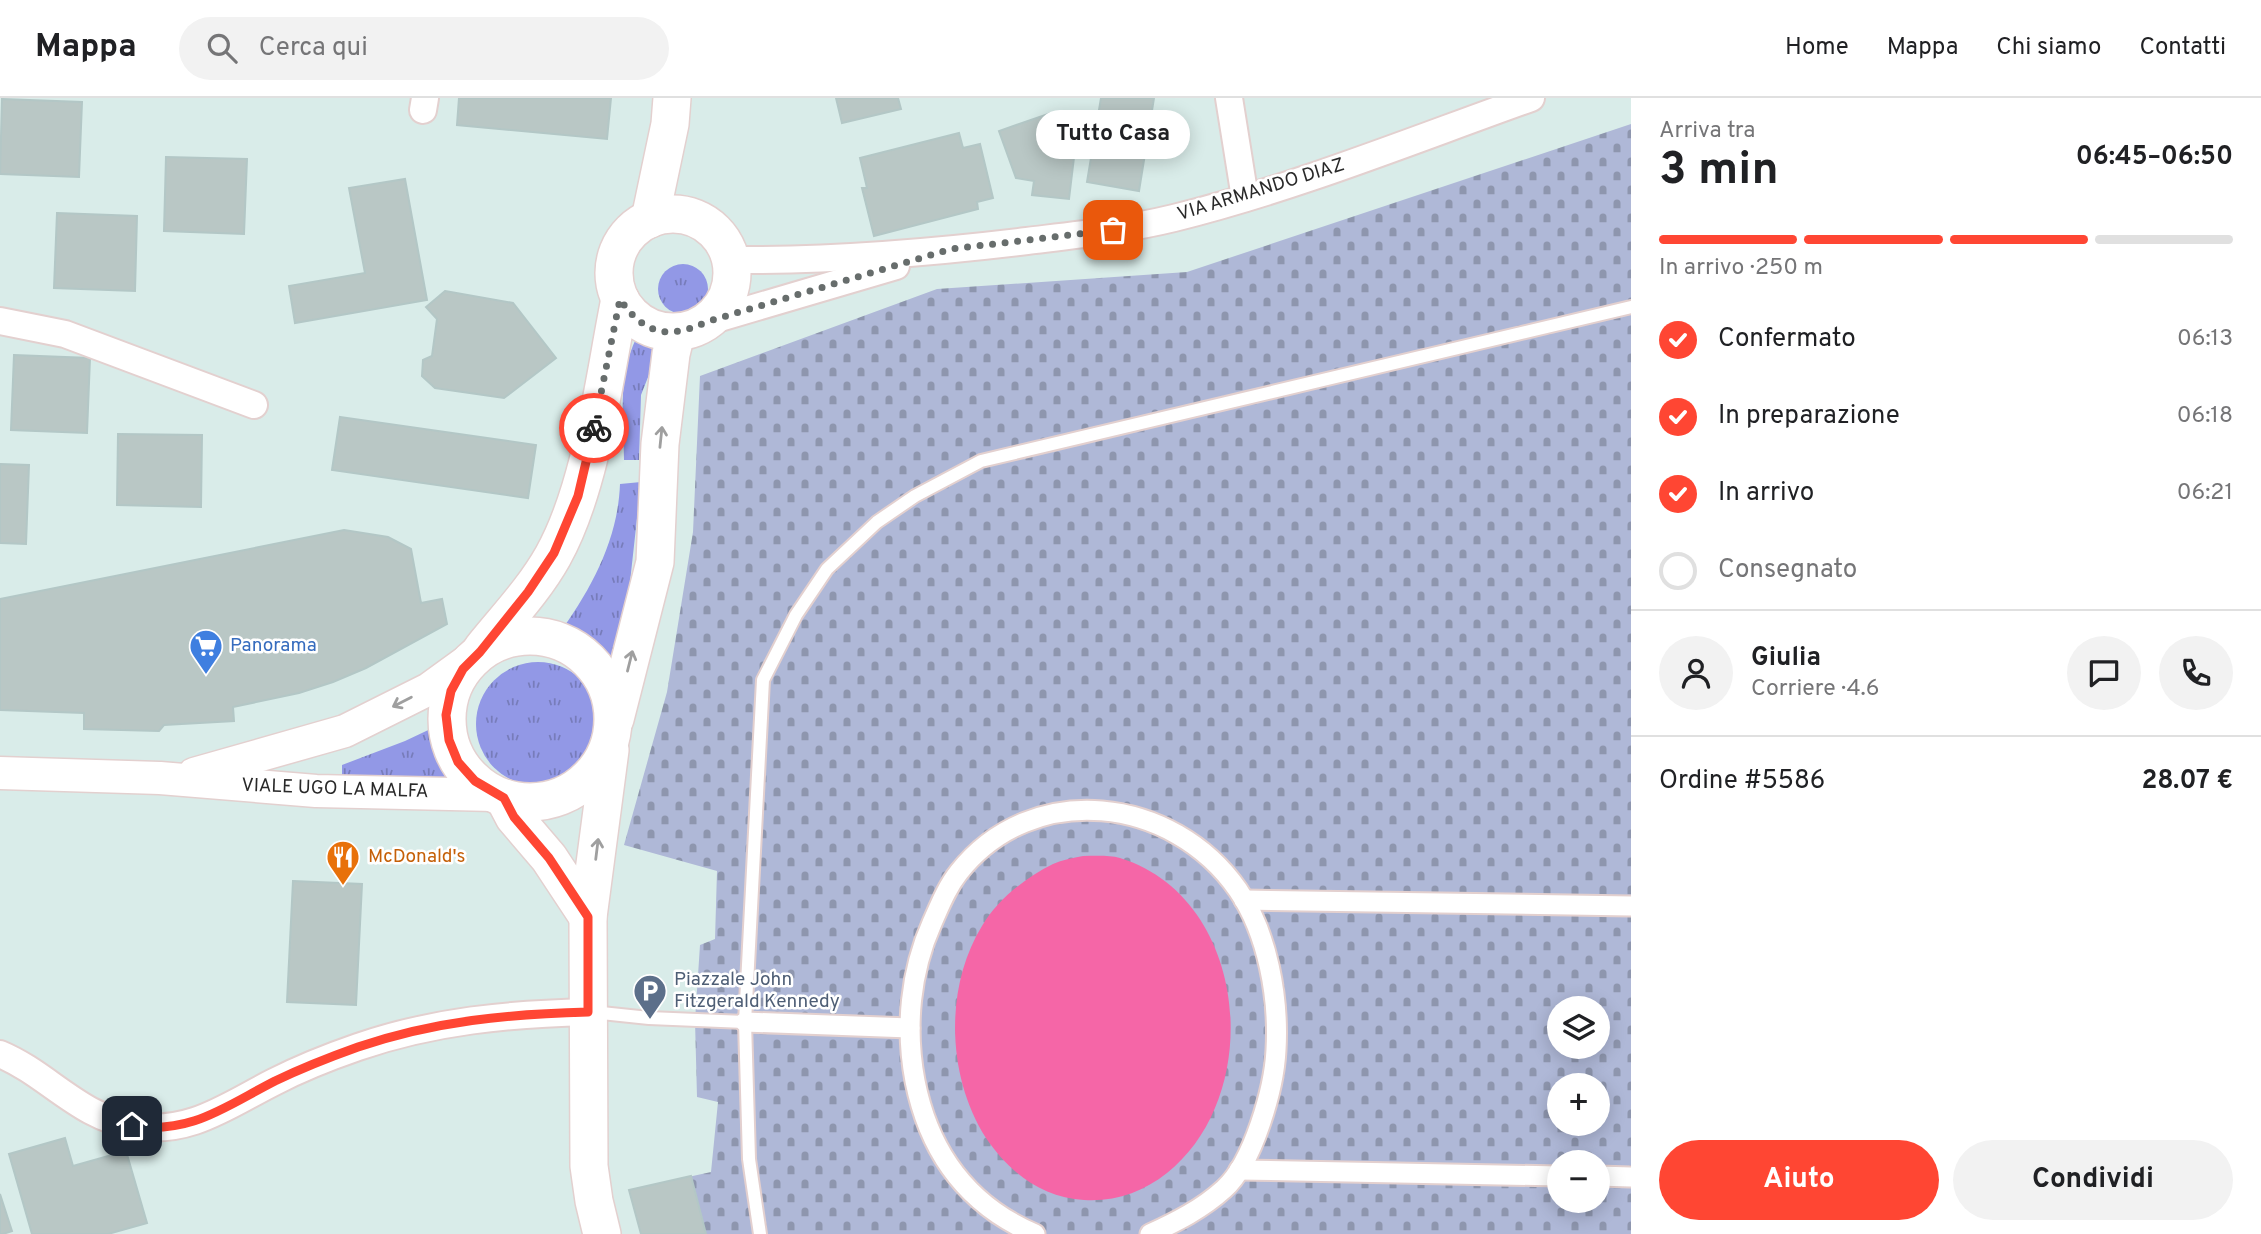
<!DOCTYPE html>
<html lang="it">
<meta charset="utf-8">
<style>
body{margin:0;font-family:Overpass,sans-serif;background:#f2f2f2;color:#202124;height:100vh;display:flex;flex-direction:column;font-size:26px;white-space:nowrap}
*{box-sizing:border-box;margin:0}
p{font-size:23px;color:#757577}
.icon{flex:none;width:38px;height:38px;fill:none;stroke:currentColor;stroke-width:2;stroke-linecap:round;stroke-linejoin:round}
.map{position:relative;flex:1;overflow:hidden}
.panel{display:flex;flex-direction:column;background:#fff;width:630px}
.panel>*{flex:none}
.fabs{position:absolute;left:1547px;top:898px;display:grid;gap:14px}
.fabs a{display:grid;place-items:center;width:63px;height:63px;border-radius:50%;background:#fff;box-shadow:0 4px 18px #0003;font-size:35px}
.pin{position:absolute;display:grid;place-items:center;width:60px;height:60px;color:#fff;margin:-30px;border-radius:14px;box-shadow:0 4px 10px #0006}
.courier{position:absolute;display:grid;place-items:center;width:70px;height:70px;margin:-35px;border:5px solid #ff4633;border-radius:50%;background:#fff;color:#222;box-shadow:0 2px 9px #0007}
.bubble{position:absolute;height:49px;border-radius:24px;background:#fff;box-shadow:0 4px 18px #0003;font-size:23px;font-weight:700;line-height:49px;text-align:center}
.headline em{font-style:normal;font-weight:700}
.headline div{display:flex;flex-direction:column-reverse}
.headline{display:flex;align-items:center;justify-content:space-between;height:119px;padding:0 28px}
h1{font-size:46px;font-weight:700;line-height:52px}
.bar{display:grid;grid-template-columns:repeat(4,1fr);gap:10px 7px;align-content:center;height:84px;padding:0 28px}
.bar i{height:9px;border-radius:5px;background:#e0e0e0}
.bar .on{background:#ff4633}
.bar p{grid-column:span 4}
.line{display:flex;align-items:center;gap:18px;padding:0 28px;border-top:2px solid #e0e0e0}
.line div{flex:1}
.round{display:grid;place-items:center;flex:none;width:74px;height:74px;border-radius:37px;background:#f2f2f2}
ol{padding:0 28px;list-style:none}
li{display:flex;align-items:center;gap:21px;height:77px}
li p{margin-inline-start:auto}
li .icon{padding:7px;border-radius:50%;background:#ff4633;color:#fff;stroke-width:4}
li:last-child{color:#757577}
li i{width:38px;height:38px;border:4px solid #e0e0e0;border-radius:50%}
.primary-button{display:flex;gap:14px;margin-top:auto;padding:14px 28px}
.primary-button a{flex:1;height:80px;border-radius:42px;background:#ff4633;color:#fff;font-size:28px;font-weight:700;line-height:80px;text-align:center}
.primary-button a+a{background:#f2f2f2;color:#202124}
header{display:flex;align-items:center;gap:42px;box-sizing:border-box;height:98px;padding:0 35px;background:#fff;border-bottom:2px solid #e0e0e0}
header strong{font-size:33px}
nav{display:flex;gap:38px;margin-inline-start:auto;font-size:24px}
.search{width:490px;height:63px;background:#f2f2f2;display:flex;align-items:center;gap:18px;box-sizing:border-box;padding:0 24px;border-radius:38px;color:#757577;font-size:26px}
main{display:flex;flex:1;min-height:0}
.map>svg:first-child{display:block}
</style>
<header>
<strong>Mappa</strong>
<div class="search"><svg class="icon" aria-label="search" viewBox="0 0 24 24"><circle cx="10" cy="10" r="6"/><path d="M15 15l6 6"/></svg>Cerca qui</div>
<nav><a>Home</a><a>Mappa</a><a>Chi siamo</a><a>Contatti</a></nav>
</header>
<main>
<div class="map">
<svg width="1631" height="1136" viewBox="0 0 1631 1136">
<defs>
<pattern id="grass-tufts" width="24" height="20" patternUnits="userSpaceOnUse" patternTransform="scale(1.75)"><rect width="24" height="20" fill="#9298e6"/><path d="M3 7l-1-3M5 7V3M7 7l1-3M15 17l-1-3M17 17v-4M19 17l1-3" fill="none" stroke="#777cba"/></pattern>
<pattern id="cemetery-stones" width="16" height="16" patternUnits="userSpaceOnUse" patternTransform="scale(1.75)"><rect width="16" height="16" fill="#afb8d7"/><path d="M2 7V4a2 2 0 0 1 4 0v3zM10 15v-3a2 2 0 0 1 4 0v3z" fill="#8e96ae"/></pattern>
</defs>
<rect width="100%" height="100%" fill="#d9ece9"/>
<g fill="url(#grass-tufts)">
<circle cx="683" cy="191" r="25"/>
<path d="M 641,231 L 663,241 L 641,297 L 639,362 L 624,362 C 624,313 616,275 641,231 Z"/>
<path d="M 641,384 L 630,484 L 612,572 L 586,551 L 558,537 C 591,492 618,442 620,386 Z"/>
<circle cx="538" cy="626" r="62"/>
<path d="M 441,626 C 444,648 450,665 461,684 L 342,681 L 342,667 L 405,643 Z"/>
</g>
<path fill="url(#cemetery-stones)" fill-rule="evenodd" d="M 1631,26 L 1631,1136 L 641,1136 L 629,1092 L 711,1074 L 718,1004 L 697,999 L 695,923 L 700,847 L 715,841 L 717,773 L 624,747 L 667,594 L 693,434 L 700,278 L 937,191 L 1187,174 ZM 1559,910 L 1598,910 L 1598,948 L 1559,948 ZM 1559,987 L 1598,987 L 1598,1026 L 1559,1026 ZM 1559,1064 L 1598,1064 L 1598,1102 L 1559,1102 Z"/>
<path fill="#f566a7" d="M 1083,758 C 1095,758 1109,757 1120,760 C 1249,800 1266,996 1167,1075 C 1143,1094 1115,1104 1084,1102 C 1042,1100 1009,1074 986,1040 C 947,979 944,890 982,828 C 998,801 1025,780 1053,766 C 1062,762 1073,760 1083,758 Z"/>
<g fill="#b9c7c5" stroke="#b3c7c6" stroke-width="2">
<polygon points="459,0 611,0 607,41 457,27"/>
<polygon points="836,0 898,0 901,11 842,25"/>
<polygon points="1101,0 1154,0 1139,93 1087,84"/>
<polygon points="2,1 82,4 79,79 0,76"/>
<polygon points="1051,15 1079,18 1069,101 1032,97 1034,83 1016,80 999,33"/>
<polygon points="959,35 963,50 980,46 993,100 977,104 978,111 874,138 862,90 867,90 860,60"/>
<polygon points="166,59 247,61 244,136 164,133"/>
<polygon points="405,81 427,202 295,225 289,188 365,175 349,90"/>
<polygon points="57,115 137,118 135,193 54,190"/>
<polygon points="445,193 513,205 556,260 504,300 435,290 422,278 423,262 432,258 437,221 426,209"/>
<polygon points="14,257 90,260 87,335 11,332"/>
<polygon points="340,319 536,347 528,400 332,372"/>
<polygon points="118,336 202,337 201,409 117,407"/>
<polygon points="0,366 29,367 26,446 0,445"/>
<polygon points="344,432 388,439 411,451 421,505 442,501 447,526 366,570 333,584 299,595 233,609 234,623 164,627 159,633 84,631 84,615 0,612 0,501"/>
<polygon points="293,783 362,786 356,907 287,904"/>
<polygon points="65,1040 73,1068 126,1053 147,1125 108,1136 32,1136 9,1056"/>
<polygon points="691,1078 706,1136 641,1136 629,1092"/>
<polygon points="0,1096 12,1133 3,1136 0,1136"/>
</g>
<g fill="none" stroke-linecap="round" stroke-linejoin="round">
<defs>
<g id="service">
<polyline points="592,914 649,920 745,924"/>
<polyline points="760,1136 749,1061 745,924 763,582 796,517 827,471 877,424 915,398 981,363 1631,209"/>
</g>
<g id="pedestrian">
<polyline points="1244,802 1631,808"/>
<polyline points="745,924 910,930"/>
<polyline points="1239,1072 1559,1078"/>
<polyline points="1598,1078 1631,1079"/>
<path d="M 1035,1136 C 967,1107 929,1054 915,983 C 905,930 910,874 932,825 C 940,807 947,789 959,774 C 1033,681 1173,698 1238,792 C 1268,836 1279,900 1276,952 C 1274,991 1253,1065 1224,1091 C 1202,1111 1176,1124 1150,1136"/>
</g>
<g id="minor">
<polyline points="1229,0 1245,100"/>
<polyline points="423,12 425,0"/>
<path d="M 730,162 C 830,163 928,155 1027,143 C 1076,137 1125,132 1174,120 C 1295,90 1413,42 1531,0"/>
<polyline points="0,223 65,236 254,307"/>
<polyline points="706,224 896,168"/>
<path d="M 0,956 C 48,976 80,1020 135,1028 C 190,1037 228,1007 274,984 C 301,970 329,959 358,949 C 433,923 509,916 588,914"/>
</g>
<g id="tertiary">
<polyline points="0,675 160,680 316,693 495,697"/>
<polyline points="194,676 345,633 429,591 480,554"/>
</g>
<g id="secondary">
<circle cx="673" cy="175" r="59"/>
<polyline points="650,121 670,26 672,0"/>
<circle cx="530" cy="621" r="83"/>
<path d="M 482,551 C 506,521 534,492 553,458 C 592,388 604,280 620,201"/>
<polyline points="615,621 655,464 660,346 671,256 676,235"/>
<polyline points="504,700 514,719 549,760 588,819"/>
<polyline points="602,1136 594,1103 589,1068 588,819 610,652"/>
</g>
</defs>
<use href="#service" stroke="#e3d0cf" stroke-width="16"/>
<use href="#pedestrian" stroke="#e3d0cf" stroke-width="23"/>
<use href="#minor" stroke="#e3d0cf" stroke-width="30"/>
<use href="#tertiary" stroke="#e3d0cf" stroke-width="35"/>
<use href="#secondary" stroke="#e3d0cf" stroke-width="40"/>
<use href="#service" stroke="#fff" stroke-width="12"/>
<use href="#pedestrian" stroke="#fff" stroke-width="19"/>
<use href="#minor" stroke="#fff" stroke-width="26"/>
<use href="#tertiary" stroke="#fff" stroke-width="32"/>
<use href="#secondary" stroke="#fff" stroke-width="37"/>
</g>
<defs><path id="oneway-shaft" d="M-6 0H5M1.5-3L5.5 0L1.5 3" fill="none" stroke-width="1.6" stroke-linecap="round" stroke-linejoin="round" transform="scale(1.75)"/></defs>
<g stroke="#9f9f9f">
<use href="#oneway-shaft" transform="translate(661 339) rotate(-84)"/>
<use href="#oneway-shaft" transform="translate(630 563) rotate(-76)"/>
<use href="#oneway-shaft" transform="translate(402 604) rotate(153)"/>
<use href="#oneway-shaft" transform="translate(597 751) rotate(-83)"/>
</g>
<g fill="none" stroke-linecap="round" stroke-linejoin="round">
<path stroke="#676d6c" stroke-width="7" stroke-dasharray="0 12.6" d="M 594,330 L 620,201 C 643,236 669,242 706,224 L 951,151 L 1113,132"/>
<path stroke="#ff4633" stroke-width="9" d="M 132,1028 C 192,1036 224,1009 275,983 C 302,970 330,959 358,949 C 435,923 508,916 588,914 L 588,819 L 549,760 L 514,719 L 504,700 L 475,683 L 458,664 L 449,642 L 446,617 L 451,593 L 463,571 L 480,554 L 528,494 L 554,455 L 578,398 L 594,330"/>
</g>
<defs>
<symbol id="supermarket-pin" viewBox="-11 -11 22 30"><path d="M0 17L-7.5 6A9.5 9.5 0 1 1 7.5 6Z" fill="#3f7fe0" stroke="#fff"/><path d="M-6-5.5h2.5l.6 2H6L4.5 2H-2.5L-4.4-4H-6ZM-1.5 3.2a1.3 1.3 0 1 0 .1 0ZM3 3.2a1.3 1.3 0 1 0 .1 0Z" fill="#fff"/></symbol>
<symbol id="restaurant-pin" viewBox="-11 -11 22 30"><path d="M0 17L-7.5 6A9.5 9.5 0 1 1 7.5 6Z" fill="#e8710a" stroke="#fff"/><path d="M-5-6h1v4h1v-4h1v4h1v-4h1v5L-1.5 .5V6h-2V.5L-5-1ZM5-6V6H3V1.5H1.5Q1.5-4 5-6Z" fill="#fff"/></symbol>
<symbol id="parking-pin" viewBox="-11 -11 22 30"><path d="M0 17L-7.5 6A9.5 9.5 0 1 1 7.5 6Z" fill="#5c6f8a" stroke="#fff"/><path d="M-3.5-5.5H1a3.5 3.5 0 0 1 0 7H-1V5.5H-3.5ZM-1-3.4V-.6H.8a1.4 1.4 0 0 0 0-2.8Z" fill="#fff"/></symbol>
</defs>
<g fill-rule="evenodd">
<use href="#supermarket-pin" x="187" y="529" width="38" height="52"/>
<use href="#restaurant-pin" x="324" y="740" width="38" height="52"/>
<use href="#parking-pin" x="631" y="874" width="38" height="52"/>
</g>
<g text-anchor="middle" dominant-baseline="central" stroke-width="5" stroke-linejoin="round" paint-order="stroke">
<g font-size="19" fill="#292929" stroke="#fff">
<text transform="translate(1261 92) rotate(-17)">VIA ARMANDO DIAZ</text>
<text transform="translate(335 691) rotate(2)">VIALE UGO LA MALFA</text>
</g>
<g font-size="19" fill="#366cbe" stroke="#fff" text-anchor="start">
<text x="230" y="548">Panorama</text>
</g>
<g font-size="19" fill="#c56008" stroke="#fff" text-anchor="start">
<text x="368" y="759">McDonald's</text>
</g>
<g font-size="19" fill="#4e5e75" stroke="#fff" text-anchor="start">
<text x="674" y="882">Piazzale John<tspan x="674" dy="22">Fitzgerald Kennedy</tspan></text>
</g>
</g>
</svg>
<div class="fabs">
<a><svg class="icon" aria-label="layers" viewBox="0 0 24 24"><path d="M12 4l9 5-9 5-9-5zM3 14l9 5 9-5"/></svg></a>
<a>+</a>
<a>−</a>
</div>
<div class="pin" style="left:1113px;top:132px;background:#ea580c"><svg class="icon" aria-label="bag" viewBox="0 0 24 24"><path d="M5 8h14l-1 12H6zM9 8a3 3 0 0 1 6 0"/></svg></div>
<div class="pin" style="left:132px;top:1028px;background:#1f2937"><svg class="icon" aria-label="home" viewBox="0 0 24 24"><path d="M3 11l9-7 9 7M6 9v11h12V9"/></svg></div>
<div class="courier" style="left:594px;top:330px"><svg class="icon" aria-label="bike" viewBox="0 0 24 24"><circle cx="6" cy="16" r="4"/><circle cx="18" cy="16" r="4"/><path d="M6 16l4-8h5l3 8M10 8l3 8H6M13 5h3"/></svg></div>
<div class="bubble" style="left:1036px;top:12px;width:154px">Tutto Casa</div>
</div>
<section class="panel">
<div class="headline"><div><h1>3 min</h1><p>Arriva tra</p></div><em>06:45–06:50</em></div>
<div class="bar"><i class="on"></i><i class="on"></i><i class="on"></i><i></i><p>In arrivo · 250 m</p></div>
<ol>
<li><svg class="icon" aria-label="check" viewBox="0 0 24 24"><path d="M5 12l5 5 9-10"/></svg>Confermato<p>06:13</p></li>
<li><svg class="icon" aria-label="check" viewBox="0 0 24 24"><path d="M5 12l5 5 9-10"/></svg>In preparazione<p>06:18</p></li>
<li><svg class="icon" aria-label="check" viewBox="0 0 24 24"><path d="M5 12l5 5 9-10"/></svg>In arrivo<p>06:21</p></li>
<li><i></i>Consegnato</li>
</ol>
<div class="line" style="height:126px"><a class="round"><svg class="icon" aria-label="person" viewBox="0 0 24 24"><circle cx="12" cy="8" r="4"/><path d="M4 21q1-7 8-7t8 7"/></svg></a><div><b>Giulia</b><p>Corriere · 4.6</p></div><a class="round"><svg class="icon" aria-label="chat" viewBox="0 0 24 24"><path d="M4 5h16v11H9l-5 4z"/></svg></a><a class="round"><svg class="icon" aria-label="phone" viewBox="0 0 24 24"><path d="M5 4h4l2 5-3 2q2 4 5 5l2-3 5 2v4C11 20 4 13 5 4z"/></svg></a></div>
<div class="line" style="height:91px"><div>Ordine #5586</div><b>28.07 €</b></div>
<div class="primary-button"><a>Aiuto</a><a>Condividi</a></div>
</section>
</main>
